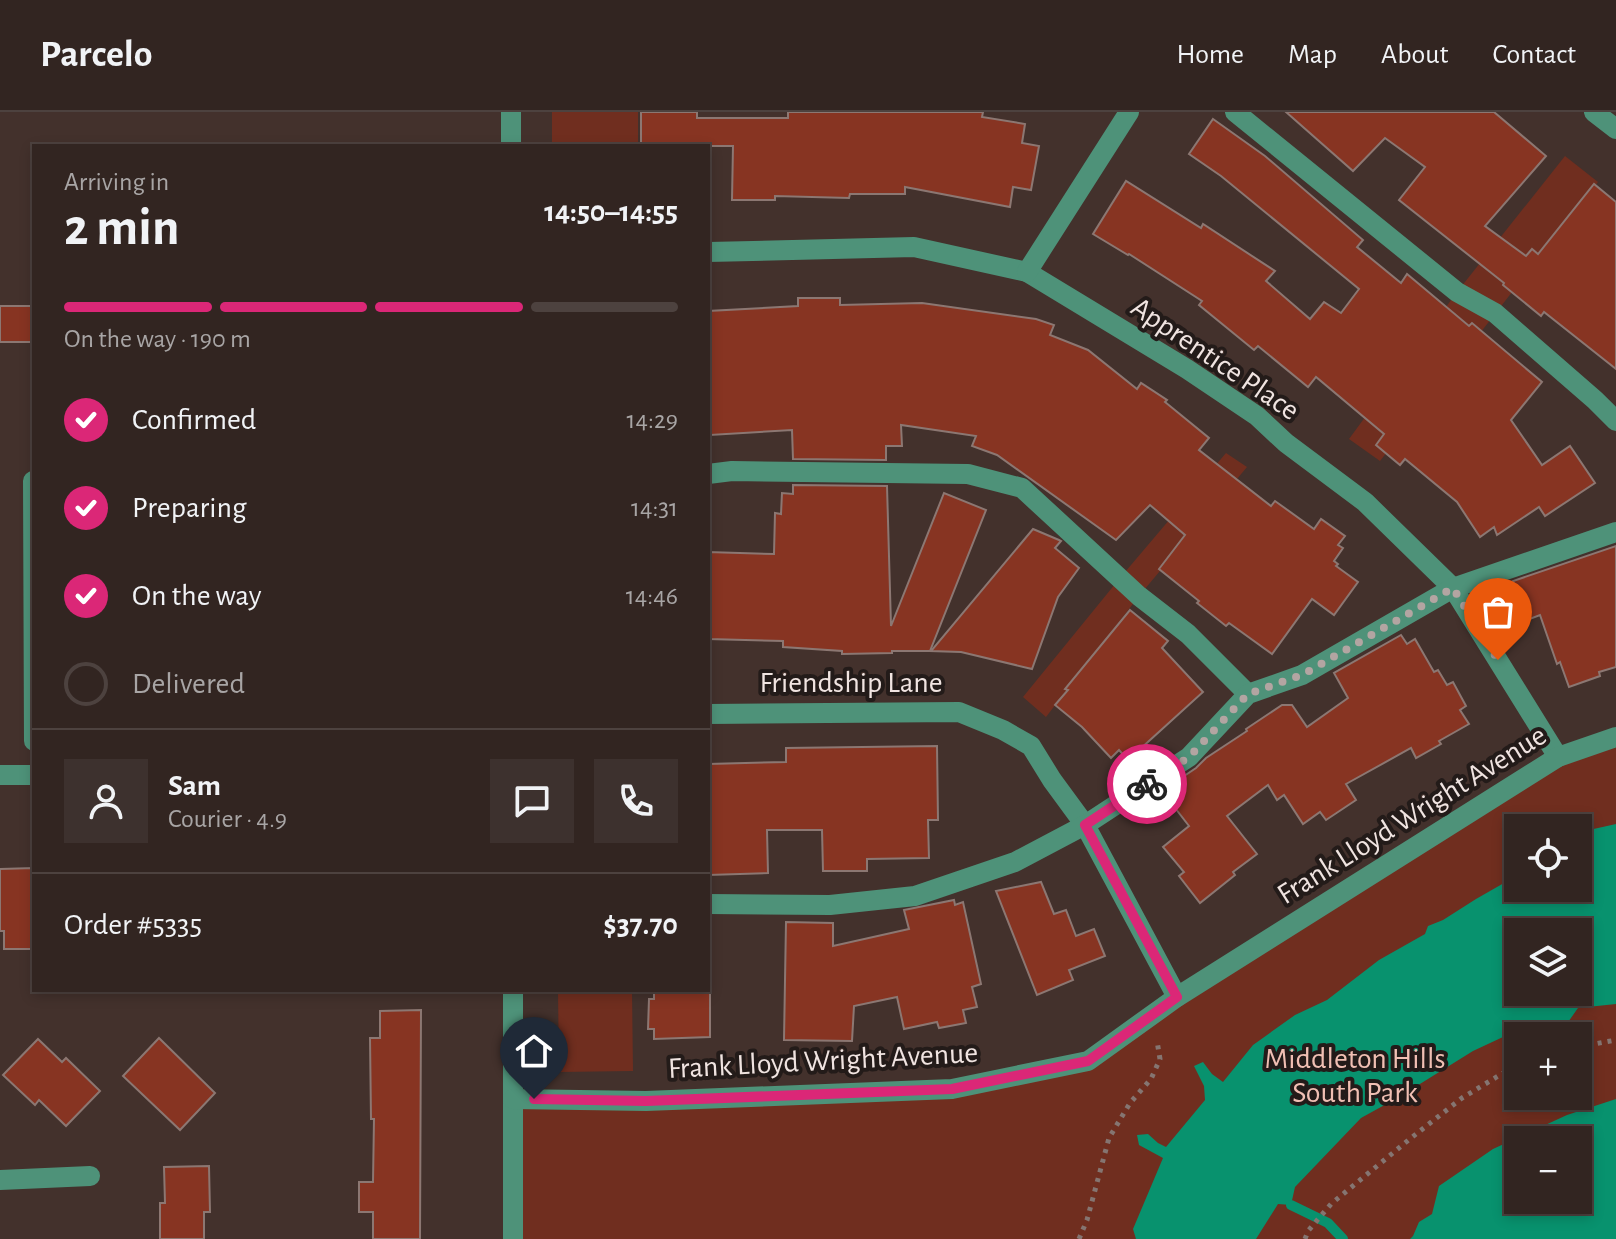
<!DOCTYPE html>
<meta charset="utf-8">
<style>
body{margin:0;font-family:"Alegreya Sans",sans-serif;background:#3d312e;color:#f1f3f6;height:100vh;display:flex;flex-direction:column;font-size:30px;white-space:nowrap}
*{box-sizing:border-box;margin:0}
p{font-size:26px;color:#a8a5a5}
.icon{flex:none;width:44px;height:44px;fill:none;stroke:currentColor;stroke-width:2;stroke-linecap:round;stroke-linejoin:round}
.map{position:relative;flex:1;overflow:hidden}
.drawer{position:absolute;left:32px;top:32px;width:678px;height:848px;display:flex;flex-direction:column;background:#322521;border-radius:0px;box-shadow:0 4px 12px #0003,0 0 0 2px #4d423f}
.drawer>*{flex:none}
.buttons{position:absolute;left:1504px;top:702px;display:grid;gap:16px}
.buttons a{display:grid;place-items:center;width:88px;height:88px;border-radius:0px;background:#322521;box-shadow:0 4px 12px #0003,0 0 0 2px #4d423f;font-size:40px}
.pin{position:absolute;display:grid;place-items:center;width:68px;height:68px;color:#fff;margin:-82px -34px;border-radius:50% 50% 50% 0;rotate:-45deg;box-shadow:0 0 8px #0007}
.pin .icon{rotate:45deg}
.courier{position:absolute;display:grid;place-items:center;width:80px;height:80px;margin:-40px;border:6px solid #db2777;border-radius:50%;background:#fff;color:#222;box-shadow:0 2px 10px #0007}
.head em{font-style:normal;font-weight:700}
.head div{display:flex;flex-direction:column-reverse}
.head{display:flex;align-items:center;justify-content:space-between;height:136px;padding:0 32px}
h1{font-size:52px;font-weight:700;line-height:60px}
.bar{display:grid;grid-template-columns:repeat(4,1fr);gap:12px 8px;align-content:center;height:96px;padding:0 32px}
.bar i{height:10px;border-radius:6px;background:#4d423f}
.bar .selected{background:#db2777}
.bar p{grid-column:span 4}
.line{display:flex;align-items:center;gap:20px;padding:0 32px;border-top:2px solid #4d423f}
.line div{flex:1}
.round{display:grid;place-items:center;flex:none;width:84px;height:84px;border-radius:0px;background:#3d312e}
ol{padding:0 32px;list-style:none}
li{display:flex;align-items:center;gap:24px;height:88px}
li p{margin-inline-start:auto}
li .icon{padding:8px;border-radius:50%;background:#db2777;color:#fff;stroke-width:4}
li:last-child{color:#a8a5a5}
li i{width:44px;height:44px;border:4px solid #4d423f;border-radius:50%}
header{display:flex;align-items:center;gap:48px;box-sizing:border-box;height:112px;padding:0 40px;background:#322521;border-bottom:2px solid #4d423f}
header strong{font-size:38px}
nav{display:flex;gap:44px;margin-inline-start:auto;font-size:28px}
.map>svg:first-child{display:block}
</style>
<header>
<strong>Parcelo</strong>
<nav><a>Home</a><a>Map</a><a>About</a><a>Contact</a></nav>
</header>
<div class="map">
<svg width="1616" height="1127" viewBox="0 0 1616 1127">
<rect width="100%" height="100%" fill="#43312c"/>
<g fill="#702e1f" fill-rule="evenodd">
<rect x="552" y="0" width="86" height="34"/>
<polygon points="1565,44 1598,70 1380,349 1349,327 1457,180"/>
<polygon points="1226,341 1247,355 1139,484 1046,605 1023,585 1120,466"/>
<path d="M 1616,625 L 1616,1127 L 513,1127 L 513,987 L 952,977 L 1088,949 L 1558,645 ZM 1518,716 L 1578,716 L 1578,776 L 1518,776 ZM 1518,820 L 1578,820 L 1578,880 L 1518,880 ZM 1518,924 L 1578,924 L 1578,984 L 1518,984 ZM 1518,1028 L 1578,1028 L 1578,1088 L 1518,1088 Z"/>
<polygon points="558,878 632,878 633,959 559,960"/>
</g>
<g fill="#08926e" fill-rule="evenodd">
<path d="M 1616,712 L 1616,892 L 1578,896 L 1566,913 L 1531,912 L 1473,939 L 1399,985 L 1361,1006 L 1295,1075 L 1291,1093 L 1278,1092 L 1256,1127 L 1136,1127 L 1133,1117 L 1163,1046 L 1139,1033 L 1137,1023 L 1148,1022 L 1158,1031 L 1166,1035 L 1205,988 L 1204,974 L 1194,954 L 1203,950 L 1212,962 L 1223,970 L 1253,933 L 1295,903 L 1327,888 L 1379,848 L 1425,822 L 1428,814 L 1443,808 L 1476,787 L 1518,763 L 1518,776 L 1578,776 L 1578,729 L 1590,731 L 1589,718 ZM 1518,820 L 1578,820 L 1578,880 L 1518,880 Z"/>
<path d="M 1616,987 L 1616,1127 L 1410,1127 L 1413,1124 L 1419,1110 L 1432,1102 L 1439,1074 L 1493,1037 L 1567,1003 ZM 1518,1028 L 1578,1028 L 1578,1088 L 1518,1088 Z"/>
</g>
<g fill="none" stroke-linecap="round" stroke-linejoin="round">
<g stroke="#08926e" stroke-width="10">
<polyline points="1566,913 1567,924"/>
<polyline points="1578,978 1584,997"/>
<polyline points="1291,1093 1328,1111 1343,1127"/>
</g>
</g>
<g fill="#873422" stroke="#8c7772" stroke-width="2">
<polygon points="641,0 697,0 697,6 788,6 788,0 983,0 982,5 1025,12 1022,31 1039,34 1031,78 1013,75 1010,95 905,75 905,82 850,82 849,86 775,84 775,88 732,88 733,34 641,34"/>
<polygon points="1286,0 1494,0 1546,44 1485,114 1526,144 1532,137 1538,142 1594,72 1616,90 1616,257 1544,200 1541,204 1503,173 1504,171 1399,88 1425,55 1385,26 1353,59"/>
<polygon points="1213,7 1265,44 1363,128 1357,135 1401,171 1407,162 1469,214 1472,211 1542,270 1511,308 1542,353 1570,334 1595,371 1545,404 1539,395 1497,423 1494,415 1480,425 1457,390 1405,347 1400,353 1376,333 1384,322 1316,265 1308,275 1258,234 1254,238 1199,193 1202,189 1129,142 1128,143 1093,122 1126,69 1201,116 1203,112 1275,159 1266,169 1310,207 1324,190 1341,201 1359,177 1221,64 1189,42"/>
<polygon points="798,186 840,186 840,193 922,191 1036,207 1054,213 1050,223 1088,238 1137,277 1141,271 1167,288 1165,290 1209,326 1199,338 1271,394 1275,389 1314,417 1321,407 1345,424 1338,433 1343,436 1334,449 1338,452 1336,454 1358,470 1334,503 1312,487 1272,542 1229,511 1226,514 1197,491 1199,489 1159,457 1185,423 1150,393 1116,428 997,343 972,334 976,324 901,313 902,334 886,334 886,348 793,347 792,318 710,323 708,283 708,199 798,194"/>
<rect x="0" y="194" width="34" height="36"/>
<polygon points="793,373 887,374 891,514 944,381 986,398 930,539 892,539 892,541 842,542 842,539 783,535 783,529 708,527 708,440 774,442 775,401 781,402 782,381 793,382"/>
<polygon points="1033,417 1059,428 1061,429 1055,436 1079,456 1058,485 1032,557 961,540 931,539"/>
<polygon points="1616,434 1616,555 1599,560 1600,564 1569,575 1560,550 1557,552 1540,503 1527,508 1513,469"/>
<polygon points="1130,498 1168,529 1162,536 1203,580 1128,648 1119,638 1111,646 1082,615 1055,593 1068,578 1065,577"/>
<polygon points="1401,523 1407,532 1415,527 1434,560 1438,558 1447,573 1453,570 1466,594 1460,598 1469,612 1439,629 1441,632 1416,646 1411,636 1346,672 1356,688 1326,708 1320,700 1303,712 1284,683 1277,688 1268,673 1227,704 1257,742 1233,760 1235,763 1200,791 1179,764 1184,760 1163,735 1189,714 1162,679 1196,656 1206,646 1247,619 1246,617 1282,593 1292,593 1307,615 1348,586 1334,561"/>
<polygon points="937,634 938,708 928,708 929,746 867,747 867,759 823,759 822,718 767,718 768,761 708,763 708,652 786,650 786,636"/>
<polygon points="34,756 34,837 4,837 4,819 0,819 0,757"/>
<polygon points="1041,770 1054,802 1066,798 1076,824 1094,817 1105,844 1069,858 1073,868 1037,883 996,779"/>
<polygon points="954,788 955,793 963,790 981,872 972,875 977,895 963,898 966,911 939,916 937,910 904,917 897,885 854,894 852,929 784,928 786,810 833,811 833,834 909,817 904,798"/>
<polygon points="654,878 710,878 710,925 654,927 654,917 648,917 649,887 654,887"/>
<polygon points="421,898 420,1127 373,1127 373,1100 359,1100 359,1070 373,1070 374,1007 371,1007 370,926 380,926 380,899"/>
<polygon points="159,926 215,981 180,1018 123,964"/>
<polygon points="38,927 62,950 66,946 100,979 66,1014 39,988 35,993 3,963"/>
<polygon points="209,1054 210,1100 204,1100 204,1127 160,1127 160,1091 165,1091 164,1055"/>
</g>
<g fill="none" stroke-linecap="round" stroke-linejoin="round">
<g stroke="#857571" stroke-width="5" stroke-dasharray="4 6" stroke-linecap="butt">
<polyline points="1578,935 1616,928"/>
<polyline points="1079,1127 1087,1108 1109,1026 1130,991 1151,967 1160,947 1157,929"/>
<polyline points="1305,1127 1308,1119 1331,1092 1411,1026 1462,986 1518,952"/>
</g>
<g stroke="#4e9279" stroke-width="20">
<polyline points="511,0 511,34"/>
<polyline points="1235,0 1457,180 1495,201 1595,288 1616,309"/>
<polyline points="1594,0 1616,17"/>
<polyline points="708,140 914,135 1027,160 1187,257 1257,304 1286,331 1365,390 1453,476 1558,645"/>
<polyline points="1027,160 1129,0"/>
<polyline points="708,362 732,359 968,362 1022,376 1139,484 1188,522 1248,582"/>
<polyline points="33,369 34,629"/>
<polyline points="708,602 959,600 1003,618 1031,634 1052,668 1085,713 1177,885"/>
<polyline points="0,663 34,663"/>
<polyline points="708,792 830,793 915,784 1015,750 1085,713 1189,645 1248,582 1302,563 1453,476 1616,420"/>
<polyline points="513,878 513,1127"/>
<polyline points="513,987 646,989 952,977 1088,949 1177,885 1558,645 1616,625"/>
<polyline points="0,1068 90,1064"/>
</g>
</g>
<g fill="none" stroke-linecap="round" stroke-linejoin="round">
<polyline stroke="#b3a5a2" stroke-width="8" stroke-dasharray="0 14.4" points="1147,672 1189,645 1248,582 1302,563 1453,476 1498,548"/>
<polyline stroke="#db2777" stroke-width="10" points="534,987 646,989 952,977 1088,949 1177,885 1085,713 1147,672"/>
</g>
<g text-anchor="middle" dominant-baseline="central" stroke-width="8" stroke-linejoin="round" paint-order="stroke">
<g font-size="30" fill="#f0e4e1" stroke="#231b19">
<text transform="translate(1215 247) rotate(34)">Apprentice Place</text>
<text x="851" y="571">Friendship Lane</text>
<text transform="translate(1412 703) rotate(-32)">Frank Lloyd Wright Avenue</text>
<text transform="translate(823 949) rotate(-3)">Frank Lloyd Wright Avenue</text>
</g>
<g font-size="30" fill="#f0bfb3" stroke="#231b19">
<text x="1355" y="947">Middleton Hills<tspan x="1355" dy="34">South Park</tspan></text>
</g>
</g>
</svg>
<div class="buttons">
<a><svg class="icon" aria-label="locate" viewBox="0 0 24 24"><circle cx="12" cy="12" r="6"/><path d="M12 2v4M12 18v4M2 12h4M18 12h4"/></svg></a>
<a><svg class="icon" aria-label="layers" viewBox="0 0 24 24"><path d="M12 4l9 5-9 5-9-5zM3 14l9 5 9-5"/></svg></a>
<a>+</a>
<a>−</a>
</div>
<div class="pin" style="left:1498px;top:548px;background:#ea580c"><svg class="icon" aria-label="bag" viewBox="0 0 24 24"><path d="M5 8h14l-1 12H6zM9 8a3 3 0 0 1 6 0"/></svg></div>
<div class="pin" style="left:534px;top:987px;background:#1f2937"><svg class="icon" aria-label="home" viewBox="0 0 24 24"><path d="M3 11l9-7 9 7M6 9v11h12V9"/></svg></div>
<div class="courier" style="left:1147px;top:672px"><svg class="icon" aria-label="bike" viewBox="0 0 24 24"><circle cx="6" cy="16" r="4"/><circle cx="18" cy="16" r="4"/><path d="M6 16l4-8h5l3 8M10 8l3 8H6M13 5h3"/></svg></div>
<section class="drawer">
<div class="head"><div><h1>2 min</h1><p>Arriving in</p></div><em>14:50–14:55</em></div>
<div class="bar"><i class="selected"></i><i class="selected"></i><i class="selected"></i><i></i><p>On the way · 190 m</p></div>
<ol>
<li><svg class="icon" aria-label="check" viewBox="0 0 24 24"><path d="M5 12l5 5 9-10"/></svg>Confirmed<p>14:29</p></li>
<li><svg class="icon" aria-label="check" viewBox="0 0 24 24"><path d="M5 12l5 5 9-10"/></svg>Preparing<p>14:31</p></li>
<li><svg class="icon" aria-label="check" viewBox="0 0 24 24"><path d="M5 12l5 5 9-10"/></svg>On the way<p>14:46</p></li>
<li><i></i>Delivered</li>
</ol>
<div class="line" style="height:144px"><a class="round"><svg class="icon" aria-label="person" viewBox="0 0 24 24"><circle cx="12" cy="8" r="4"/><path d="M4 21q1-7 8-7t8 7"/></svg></a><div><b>Sam</b><p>Courier · 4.9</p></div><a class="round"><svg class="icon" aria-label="chat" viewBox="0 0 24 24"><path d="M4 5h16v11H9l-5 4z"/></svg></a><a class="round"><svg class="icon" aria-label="phone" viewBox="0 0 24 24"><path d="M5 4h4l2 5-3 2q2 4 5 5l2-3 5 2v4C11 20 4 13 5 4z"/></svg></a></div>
<div class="line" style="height:104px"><div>Order #5335</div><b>$37.70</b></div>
</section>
</div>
